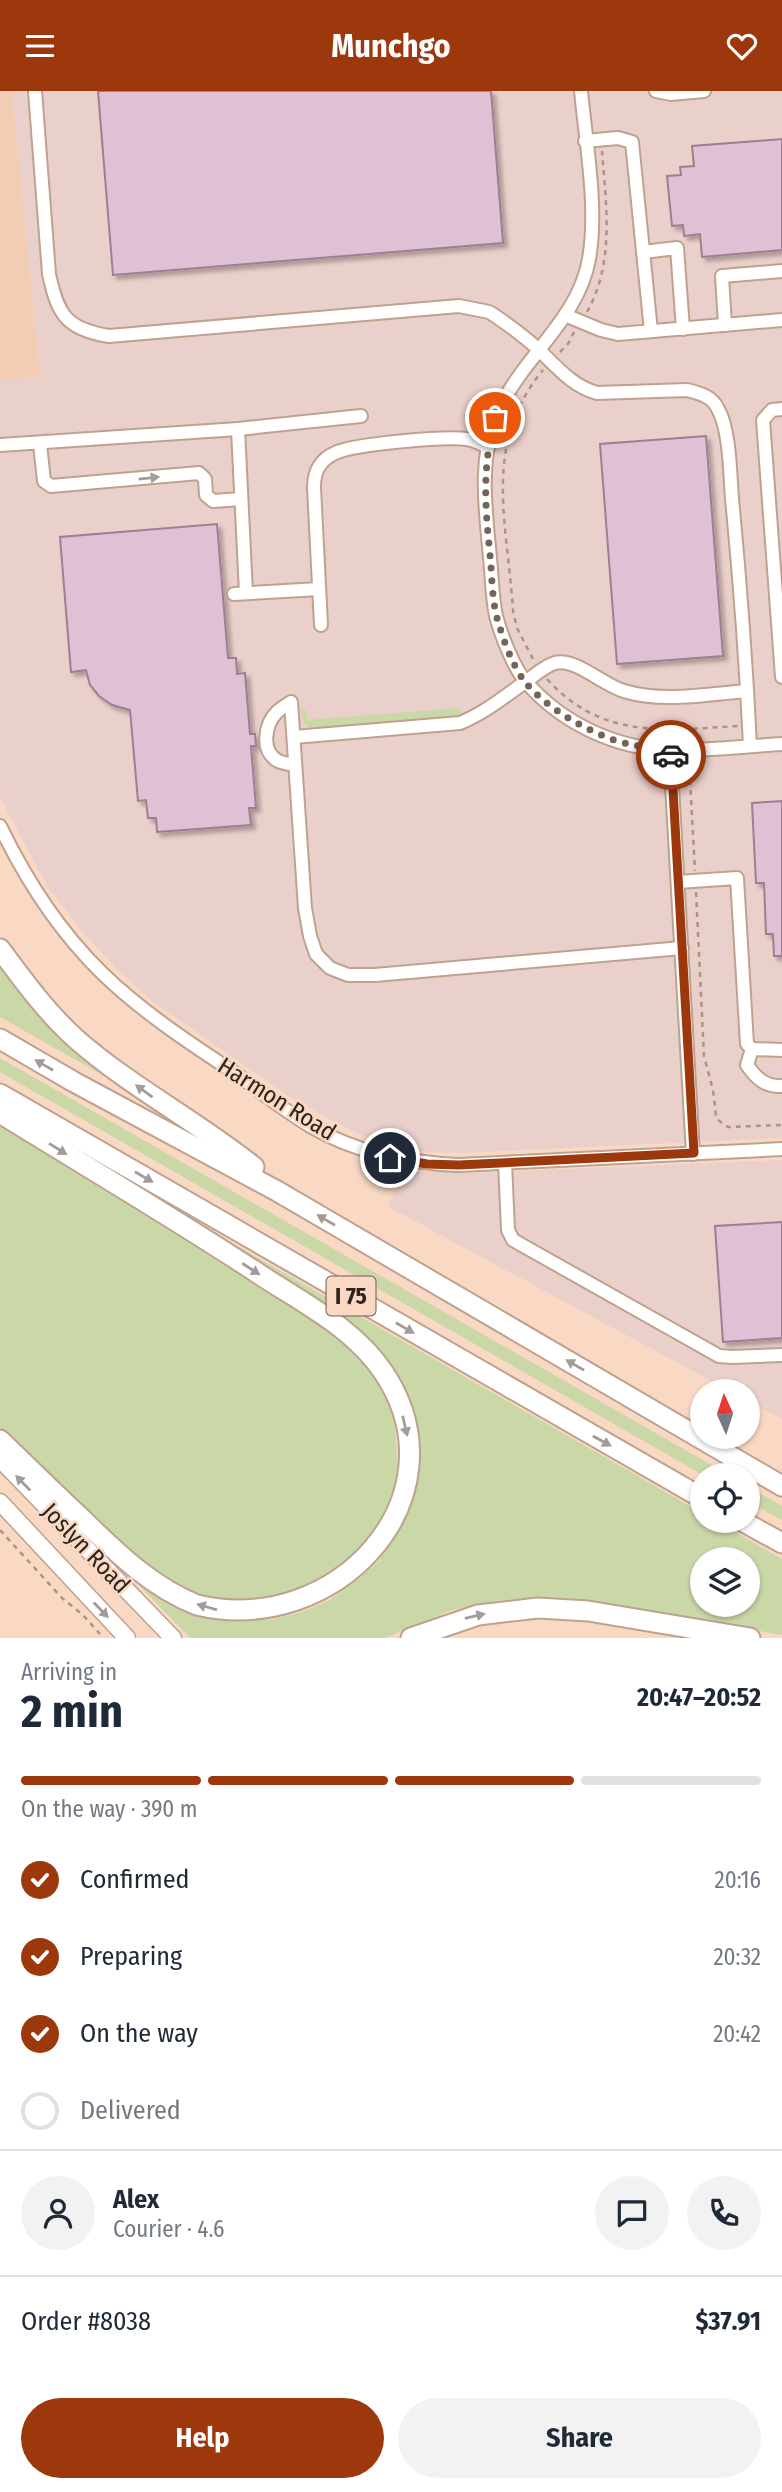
<!DOCTYPE html>
<meta charset="utf-8">
<style>
body{margin:0;font-family:"Fira Sans Condensed",sans-serif;background:#f2f2f3;color:#1f2937;height:100vh;display:flex;flex-direction:column;font-size:26px;white-space:nowrap}
*{box-sizing:border-box;margin:0}
p{font-size:23px;color:#747a83}
.icon{flex:none;width:38px;height:38px;fill:none;stroke:currentColor;stroke-width:2;stroke-linecap:round;stroke-linejoin:round}
.map{position:relative;height:1547px;overflow:hidden}
.details{display:flex;flex-direction:column;background:#fff;flex:1}
.details>*{flex:none}
.needle{width:46px;rotate:357deg}
.tools{position:absolute;left:690px;top:1288px;display:grid;gap:14px}
.tools a{display:grid;place-items:center;width:70px;height:70px;border-radius:50%;background:#fff;box-shadow:0 2px 5px #0004;font-size:35px}
.pin{position:absolute;display:grid;place-items:center;width:60px;height:60px;color:#fff;margin:-30px;border:4px solid #fff;border-radius:50%;box-shadow:0 2px 7px #0007}
.courier{position:absolute;display:grid;place-items:center;width:70px;height:70px;margin:-35px;border:5px solid #9d380c;border-radius:50%;background:#fff;color:#222;box-shadow:0 2px 9px #0007}
.overview em{font-style:normal;font-weight:700}
.overview div{display:flex;flex-direction:column-reverse}
.overview{display:flex;align-items:center;justify-content:space-between;height:119px;padding:0 21px}
h1{font-size:46px;font-weight:700;line-height:52px}
.bar{display:grid;grid-template-columns:repeat(4,1fr);gap:10px 7px;align-content:center;height:84px;padding:0 21px}
.bar i{height:9px;border-radius:5px;background:#e0e1e3}
.bar .active{background:#9d380c}
.bar p{grid-column:span 4}
.line{display:flex;align-items:center;gap:18px;padding:0 21px;border-top:2px solid #e0e1e3}
.line div{flex:1}
.round{display:grid;place-items:center;flex:none;width:74px;height:74px;border-radius:37px;background:#f2f2f3}
ol{padding:0 21px;list-style:none}
li{display:flex;align-items:center;gap:21px;height:77px}
li p{margin-inline-start:auto}
li .icon{padding:7px;border-radius:50%;background:#9d380c;color:#fff;stroke-width:4}
li:last-child{color:#747a83}
li i{width:38px;height:38px;border:4px solid #e0e1e3;border-radius:50%}
.cta{display:flex;gap:14px;margin-top:auto;padding:14px 21px}
.cta a{flex:1;height:80px;border-radius:42px;background:#9d380c;color:#fff;font-size:28px;font-weight:700;line-height:80px;text-align:center}
.cta a+a{background:#f2f2f3;color:#1f2937}
header{display:flex;justify-content:space-between;align-items:center;height:91px;padding:0 21px;background:#9d380c;color:#fff;font-size:32px;font-weight:700}
.map>svg:first-child{display:block}
</style>
<header><svg class="icon" aria-label="menu" viewBox="0 0 24 24"><path d="M4 6h16M4 12h16M4 18h16"/></svg>Munchgo<svg class="icon" aria-label="heart" viewBox="0 0 24 24"><path d="M12 20l-8-8c-3-5 5-10 8-4 3-6 11-1 8 4z"/></svg></header>
<div class="map">
<svg width="782" height="1547" viewBox="0 0 782 1547">
<defs>
<filter id="shadow"><feDropShadow dx="4" dy="4" stdDeviation="2" flood-color="#0004"/></filter>
</defs>
<rect width="100%" height="100%" fill="#f9d9c4"/>
<polygon fill="#f2ccb3" points="0,0 12,0 40,287 0,289"/>
<g fill="#ead0cb">
<polygon points="12,0 782,0 782,1047 459,1062 424,1061 390,1054 354,1041 294,1009 152,910 118,879 81,839 47,795 0,706 0,289 40,286"/>
<polygon points="782,1069 782,1328 747,1309 747,1300 730,1300 387,1115 407,1079 469,1082"/>
</g>
<g fill="#cad7a7" fill-rule="evenodd">
<polygon points="459,617 461,621 459,627 313,638 304,632 300,619 306,619 307,629"/>
<polygon points="0,874 108,983 106,986 0,926"/>
<polygon points="0,967 729,1384 703,1384 0,981"/>
<polygon points="0,1031 322,1231 354,1257 377,1287 391,1319 395,1334 398,1381 391,1412 358,1468 277,1511 211,1508 177,1495 134,1464 0,1336"/>
<path d="M 232,1152 L 702,1422 L 702,1430 L 716,1430 L 782,1468 L 782,1544 L 604,1512 L 551,1506 L 497,1510 L 452,1519 L 385,1547 L 190,1547 L 138,1493 L 141,1490 L 201,1522 L 216,1526 L 268,1529 L 299,1522 L 330,1509 L 369,1479 L 379,1469 L 395,1445 L 411,1407 L 414,1394 L 382,1265 L 357,1239 L 231,1155 ZM 702,1468 L 747,1468 L 747,1514 L 702,1514 Z"/>
<polygon points="747,1395 782,1415 782,1429 747,1410"/>
</g>
<g fill="#e0c0d4" stroke="#9d7f91" stroke-width="2" filter="url(#shadow)">
<polygon points="98,0 491,0 503,152 113,184"/>
<polygon points="782,48 782,159 702,166 700,143 684,145 683,134 672,135 667,85 681,84 680,76 694,75 692,55"/>
<polygon points="706,345 723,565 617,573 600,353"/>
<polygon points="217,433 228,567 236,567 237,583 245,582 250,643 255,643 256,655 251,655 256,717 249,717 251,734 157,741 156,727 148,727 146,709 138,710 130,619 112,614 99,605 90,594 86,579 71,581 60,446"/>
<polygon points="782,710 782,865 774,865 773,843 766,843 764,792 756,792 752,712"/>
<polygon points="782,1131 782,1247 723,1251 715,1135"/>
</g>
<g fill="none" stroke-linecap="round" stroke-linejoin="round">
<defs>
<g id="minor">
<path d="M 35,0 L 49,183 C 58,224 66,238 109,245 L 459,215 L 489,221 L 494,224 C 510,235 525,246 539,259 C 557,276 572,295 597,302 L 687,299 C 699,302 712,305 718,318 C 730,339 730,383 732,408 C 740,490 746,572 750,654"/>
<path d="M 581,0 C 586,53 598,116 589,168 C 578,231 518,269 496,326 C 478,371 486,421 490,467 C 492,486 492,506 496,525 C 501,544 514,578 527,592 C 563,633 617,658 671,659 C 708,660 745,655 782,653"/>
<polyline points="656,0 671,3 704,0"/>
<polyline points="585,50 618,47 632,51 651,240"/>
<polyline points="643,161 677,157 683,238"/>
<polyline points="565,224 601,239 618,243 782,229"/>
<polyline points="725,234 722,185 782,180"/>
<polyline points="782,318 772,319 763,329 782,586"/>
<polyline points="238,338 246,502"/>
<polyline points="40,353 44,390 51,395 199,382 205,388 206,404 213,410 241,408"/>
<polyline points="0,354 238,338 361,325"/>
<polyline points="234,503 319,498"/>
<path d="M 321,534 L 314,396 C 314,380 320,369 335,362 C 354,353 445,345 467,348 C 474,349 481,353 488,356"/>
<path d="M 294,646 L 460,632 C 485,622 505,605 528,589 C 536,583 545,575 555,572 C 574,566 605,595 624,600 C 663,612 707,603 747,600"/>
<polyline points="670,659 693,1063"/>
<path d="M 294,674 C 289,673 283,672 278,670 C 260,660 265,633 277,621 C 281,617 287,614 291,611 L 305,817 L 310,845 L 316,863 L 330,877 L 348,884 L 375,884 L 682,857"/>
<path d="M 0,735 C 26,789 59,840 102,882 C 140,919 185,949 229,978 C 256,997 283,1019 312,1036 C 357,1062 408,1072 459,1074 L 782,1058"/>
<polyline points="678,791 737,787 747,953 752,958 782,959"/>
<path d="M 752,958 L 747,974 C 756,987 765,996 782,995"/>
<polyline points="505,1072 508,1139 513,1149 719,1265 732,1266 782,1264"/>
</g>
<g id="major">
<polyline points="0,1368 173,1547"/>
<polyline points="0,1411 127,1547"/>
</g>
<g id="highway">
<path d="M 0,858 C 23,889 47,922 76,948 C 132,997 197,1030 254,1076"/>
<polyline points="0,948 74,991 277,1100 782,1395"/>
<polyline points="0,1003 702,1407"/>
<path d="M 0,1022 C 87,1076 176,1128 262,1185 C 305,1213 355,1238 384,1282 C 466,1406 336,1547 197,1514 C 149,1495 113,1458 77,1423 C 51,1399 26,1374 0,1349"/>
<polyline points="742,1430 782,1452"/>
<polyline points="411,1547 478,1524 538,1517 588,1520 750,1547"/>
</g>
</defs>
<use href="#minor" stroke="#bfa28e" stroke-width="16"/>
<use href="#major" stroke="#bfa28e" stroke-width="19"/>
<use href="#highway" stroke="#bfa28e" stroke-width="23"/>
<g stroke="#ac9484" stroke-width="2.5" stroke-dasharray="5 5" stroke-linecap="butt">
<path d="M 587,221 C 615,171 606,114 602,60"/>
<polyline points="560,261 568,253 574,241"/>
<path d="M 533,568 L 517,537 L 513,520 C 508,433 481,354 543,279"/>
<path d="M 547,588 C 602,649 665,639 739,635"/>
<polyline points="690,689 695,780"/>
<polyline points="696,801 704,965 713,999 716,1024 718,1029 728,1036 782,1034"/>
<polyline points="0,1439 62,1507 83,1524 100,1543"/>
</g>
<use href="#minor" stroke="#fff" stroke-width="12"/>
<use href="#major" stroke="#fff" stroke-width="16"/>
<use href="#highway" stroke="#fff" stroke-width="19"/>
</g>
<defs><path id="oneway-solid" d="M-6-.8H1V-3.2L6.5 0L1 3.2V.8H-6Z" transform="scale(1.75)"/></defs>
<g fill="#a19c99">
<use href="#oneway-solid" transform="translate(149 387) rotate(-6)"/>
<use href="#oneway-solid" transform="translate(44 974) rotate(-150)"/>
<use href="#oneway-solid" transform="translate(144 1000) rotate(-144)"/>
<use href="#oneway-solid" transform="translate(58 1058) rotate(32)"/>
<use href="#oneway-solid" transform="translate(144 1086) rotate(30)"/>
<use href="#oneway-solid" transform="translate(326 1129) rotate(-150)"/>
<use href="#oneway-solid" transform="translate(251 1178) rotate(33)"/>
<use href="#oneway-solid" transform="translate(405 1237) rotate(30)"/>
<use href="#oneway-solid" transform="translate(575 1274) rotate(-150)"/>
<use href="#oneway-solid" transform="translate(405 1335) rotate(77)"/>
<use href="#oneway-solid" transform="translate(602 1350) rotate(29)"/>
<use href="#oneway-solid" transform="translate(23 1392) rotate(-134)"/>
<use href="#oneway-solid" transform="translate(207 1516) rotate(-164)"/>
<use href="#oneway-solid" transform="translate(101 1519) rotate(46)"/>
<use href="#oneway-solid" transform="translate(475 1525) rotate(-13)"/>
</g>
<g fill="none" stroke-linecap="round" stroke-linejoin="round">
<path stroke="#766357" stroke-width="7" stroke-dasharray="0 12.6" d="M 495,327 C 482,377 485,414 490,464 C 492,485 492,508 497,527 C 503,548 512,574 525,591 C 547,618 594,645 628,653 C 642,656 657,657 670,659 L 671,664"/>
<polyline stroke="#9d380c" stroke-width="9" points="390,1067 427,1073 459,1074 694,1062 671,664"/>
</g>
<g text-anchor="middle" dominant-baseline="central" stroke-width="5" stroke-linejoin="round" paint-order="stroke">
<rect fill="#f9d9c4" stroke="#6c5a4e" stroke-width="2" x="326.5" y="1185.5" width="49" height="39" rx="5"/>
<g font-size="23" font-weight="bold" fill="#2f241c">
<text x="351" y="1205">I 75</text>
</g>
<g font-size="24" fill="#2f241c" stroke="#f9d9c4">
<text transform="translate(277 1008) rotate(32)">Harmon Road</text>
<text transform="translate(86 1457) rotate(46)">Joslyn Road</text>
</g>
</g>
</svg>
<div class="tools">
<a><svg class="needle" viewBox="-14 -14 28 28"><path d="M0-13l5 13h-10z" fill="#e53935"/><path d="M0 13l5-13h-10z" fill="#747a83"/></svg></a>
<a><svg class="icon" aria-label="locate" viewBox="0 0 24 24"><circle cx="12" cy="12" r="6"/><path d="M12 2v4M12 18v4M2 12h4M18 12h4"/></svg></a>
<a><svg class="icon" aria-label="layers" viewBox="0 0 24 24"><path d="M12 4l9 5-9 5-9-5zM3 14l9 5 9-5"/></svg></a>
</div>
<div class="pin" style="left:495px;top:327px;background:#ea580c"><svg class="icon" aria-label="bag" viewBox="0 0 24 24"><path d="M5 8h14l-1 12H6zM9 8a3 3 0 0 1 6 0"/></svg></div>
<div class="pin" style="left:390px;top:1067px;background:#1f2937"><svg class="icon" aria-label="home" viewBox="0 0 24 24"><path d="M3 11l9-7 9 7M6 9v11h12V9"/></svg></div>
<div class="courier" style="left:671px;top:664px"><svg class="icon" aria-label="car" viewBox="0 0 24 24"><path d="M5 17H2v-5l4-1 3-4h7l3 4 3 1v5h-3M9 17h6M6 11h13"/><circle cx="7" cy="17" r="2"/><circle cx="17" cy="17" r="2"/></svg></div>
</div>
<section class="details">
<div class="overview"><div><h1>2 min</h1><p>Arriving in</p></div><em>20:47–20:52</em></div>
<div class="bar"><i class="active"></i><i class="active"></i><i class="active"></i><i></i><p>On the way · 390 m</p></div>
<ol>
<li><svg class="icon" aria-label="check" viewBox="0 0 24 24"><path d="M5 12l5 5 9-10"/></svg>Confirmed<p>20:16</p></li>
<li><svg class="icon" aria-label="check" viewBox="0 0 24 24"><path d="M5 12l5 5 9-10"/></svg>Preparing<p>20:32</p></li>
<li><svg class="icon" aria-label="check" viewBox="0 0 24 24"><path d="M5 12l5 5 9-10"/></svg>On the way<p>20:42</p></li>
<li><i></i>Delivered</li>
</ol>
<div class="line" style="height:126px"><a class="round"><svg class="icon" aria-label="person" viewBox="0 0 24 24"><circle cx="12" cy="8" r="4"/><path d="M4 21q1-7 8-7t8 7"/></svg></a><div><b>Alex</b><p>Courier · 4.6</p></div><a class="round"><svg class="icon" aria-label="chat" viewBox="0 0 24 24"><path d="M4 5h16v11H9l-5 4z"/></svg></a><a class="round"><svg class="icon" aria-label="phone" viewBox="0 0 24 24"><path d="M5 4h4l2 5-3 2q2 4 5 5l2-3 5 2v4C11 20 4 13 5 4z"/></svg></a></div>
<div class="line" style="height:91px"><div>Order #8038</div><b>$37.91</b></div>
<div class="cta"><a>Help</a><a>Share</a></div>
</section>
